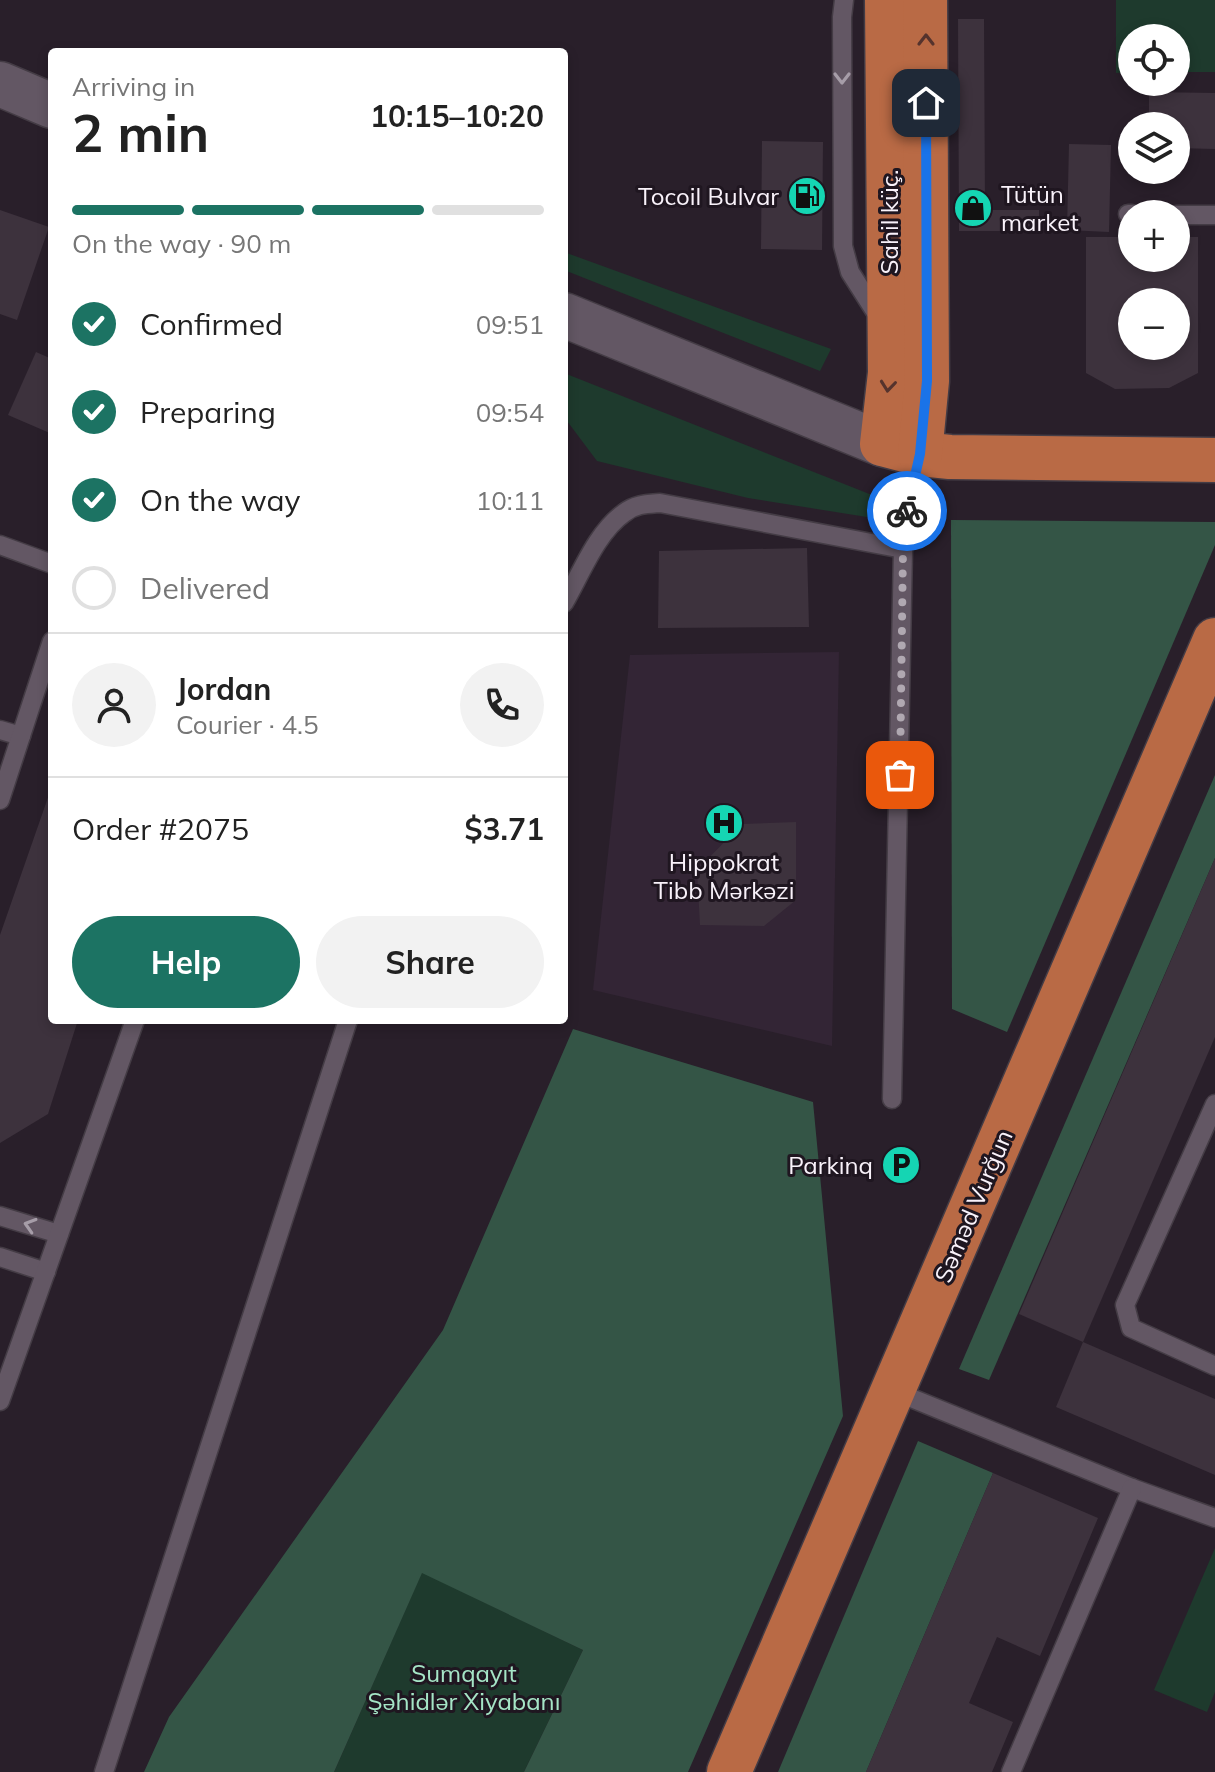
<!DOCTYPE html>
<meta charset="utf-8">
<style>
body{margin:0;font-family:Mulish,sans-serif;background:#f2f2f2;color:#222;height:100vh;display:flex;flex-direction:column;font-size:30px;white-space:nowrap}
*{box-sizing:border-box;margin:0}
p{font-size:26px;color:#767676}
.icon{flex:none;width:44px;height:44px;fill:none;stroke:currentColor;stroke-width:2;stroke-linecap:round;stroke-linejoin:round}
.map{position:relative;flex:1;overflow:hidden}
.details{position:absolute;left:48px;top:48px;width:520px;height:976px;display:flex;flex-direction:column;background:#fff;border-radius:8px;box-shadow:0 4px 12px #0003}
.details>*{flex:none}
.fabs{position:absolute;left:1118px;top:24px;display:grid;gap:16px}
.fabs a{display:grid;place-items:center;width:72px;height:72px;border-radius:50%;background:#fff;box-shadow:0 4px 12px #0003;font-size:40px}
.pin{position:absolute;display:grid;place-items:center;width:68px;height:68px;color:#fff;margin:-34px;border-radius:16px;box-shadow:0 4px 12px #0006}
.courier{position:absolute;display:grid;place-items:center;width:80px;height:80px;margin:-40px;border:6px solid #1a73e8;border-radius:50%;background:#fff;color:#222;box-shadow:0 2px 10px #0007}
.head em{font-style:normal;font-weight:700}
.head div{display:flex;flex-direction:column-reverse}
.head{display:flex;align-items:center;justify-content:space-between;height:136px;padding:0 24px}
h1{font-size:52px;font-weight:700;line-height:60px}
.bar{display:grid;grid-template-columns:repeat(4,1fr);gap:12px 8px;align-content:center;height:96px;padding:0 24px}
.bar i{height:10px;border-radius:6px;background:#e0e0e0}
.bar .current{background:#1c7363}
.bar p{grid-column:span 4}
.line{display:flex;align-items:center;gap:20px;padding:0 24px;border-top:2px solid #e0e0e0}
.line div{flex:1}
.round{display:grid;place-items:center;flex:none;width:84px;height:84px;border-radius:42px;background:#f2f2f2}
ol{padding:0 24px;list-style:none}
li{display:flex;align-items:center;gap:24px;height:88px}
li p{margin-inline-start:auto}
li .icon{padding:8px;border-radius:50%;background:#1c7363;color:#fff;stroke-width:4}
li:last-child{color:#767676}
li i{width:44px;height:44px;border:4px solid #e0e0e0;border-radius:50%}
.cta{display:flex;gap:16px;margin-top:auto;padding:16px 24px}
.cta a{flex:1;height:92px;border-radius:48px;background:#1c7363;color:#fff;font-size:32px;font-weight:700;line-height:92px;text-align:center}
.cta a+a{background:#f2f2f2;color:#222}
.map>svg:first-child{display:block}
</style>
<div class="map">
<svg width="1215" height="1772" viewBox="0 0 1215 1772">
<rect width="100%" height="100%" fill="#291f2a"/>
<polygon fill="#332535" points="839,652 832,1046 593,990 630,655"/>
<g fill="#1e3a2d">
<polygon points="1116,0 1215,0 1215,72 1176,72 1176,38 1132,38 1132,72 1116,73"/>
<polygon points="564,252 831,349 820,371 564,270"/>
<polygon points="564,373 877,497 873,518 748,498 597,461 564,417"/>
<polygon points="1215,1548 1215,1692 1207,1712 1154,1690"/>
<polygon points="422,1572 583,1650 524,1772 334,1772"/>
</g>
<g fill="#345546">
<polygon points="951,520 1215,522 1215,545 1007,1032 952,1009"/>
<polygon points="1215,775 1215,858 989,1380 959,1369"/>
<polygon points="573,1029 813,1102 843,1416 688,1772 524,1772 583,1650 422,1573 334,1772 144,1772 169,1717 443,1330"/>
<polygon points="918,1441 993,1473 866,1772 778,1772"/>
</g>
<g fill="#3d323d" fill-rule="evenodd">
<polygon points="958,19 984,19 985,210 1039,210 1039,231 959,231"/>
<polygon points="1149,92 1215,93 1215,149 1176,148 1176,126 1149,126"/>
<polygon points="762,141 823,142 822,250 761,249"/>
<polygon points="1069,144 1111,145 1109,232 1067,230"/>
<polygon points="0,210 49,227 17,320 0,314"/>
<path d="M 1086,237 L 1132,237 L 1132,258 L 1176,258 L 1176,237 L 1198,237 L 1198,373 L 1169,388 L 1115,389 L 1086,373 ZM 1132,302 L 1176,302 L 1176,346 L 1132,346 Z"/>
<polygon points="36,352 52,359 52,434 8,415"/>
<polygon points="807,548 809,627 658,628 659,551"/>
<polygon points="52,786 52,1020 78,1020 48,1114 0,1143 0,935"/>
<polygon points="796,822 796,900 764,926 700,925 697,870 742,824"/>
<polygon points="1215,858 1215,1037 1083,1342 1019,1314"/>
<polygon points="1083,1342 1215,1399 1215,1475 1056,1407"/>
<polygon points="993,1473 1098,1518 1040,1656 997,1637 969,1703 1013,1722 992,1772 866,1772"/>
</g>
<g fill="none" stroke-linecap="round" stroke-linejoin="round">
<defs>
<g id="service">
<polyline points="844,0 842,17 843,246 850,272 880,319"/>
<polyline points="1128,214 1132,214"/>
<polyline points="1176,215 1215,215"/>
<polyline points="0,545 52,564"/>
<path d="M 564,603 C 581,574 596,533 624,513 C 635,504 647,504 660,503 L 903,549"/>
<polyline points="0,730 21,736"/>
<polyline points="0,800 52,641"/>
<polyline points="892,1099 903,549 905,519 920,454"/>
<polyline points="1215,1104 1125,1305 1131,1328 1215,1366"/>
<polyline points="0,1216 59,1234"/>
<polyline points="0,1257 46,1272"/>
<polyline points="894,1391 1132,1488 1215,1518"/>
<polyline points="0,1401 135,1020"/>
<polyline points="104,1772 348,1020"/>
<polyline points="1011,1772 1132,1488"/>
</g>
<g id="tertiary">
<polyline points="0,84 52,106"/>
<polyline points="564,315 882,444"/>
</g>
<g id="primary">
<polyline points="887,0 890,373 882,444 920,454 950,457 1215,460"/>
<polyline points="920,454 927,381 925,0"/>
<polyline points="729,1772 1215,640"/>
</g>
</defs>
<use href="#service" stroke="#443c45" stroke-width="21"/>
<use href="#tertiary" stroke="#443c45" stroke-width="47"/>
<use href="#primary" stroke="#443c45" stroke-width="47"/>
<use href="#service" stroke="#635764" stroke-width="18"/>
<use href="#tertiary" stroke="#635764" stroke-width="44"/>
<use href="#primary" stroke="#b96a45" stroke-width="44"/>
</g>
<defs><path id="oneway-chevron" d="M-2-3.5L2.5 0L-2 3.5" fill="none" stroke-width="1.6" stroke-linecap="round" stroke-linejoin="round" transform="scale(2)"/></defs>
<g stroke="#55332d">
<use href="#oneway-chevron" transform="translate(926 40) rotate(-90)"/>
<use href="#oneway-chevron" transform="translate(888 386) rotate(96)"/>
</g>
<g stroke="#a69da8">
<use href="#oneway-chevron" transform="translate(842 78) rotate(90)"/>
<use href="#oneway-chevron" transform="translate(30 1225) rotate(-163)"/>
</g>
<g fill="none" stroke-linecap="round" stroke-linejoin="round">
<polyline stroke="#b0a8b1" stroke-width="8" stroke-dasharray="0 14.4" points="900,775 903,549 907,511"/>
<polyline stroke="#1a73e8" stroke-width="10" points="907,511 920,454 927,381 926,103"/>
</g>
<defs>
<symbol id="fuel-disc" viewBox="-11 -11 22 22"><circle r="9.5" fill="#15d5b3" stroke="#1f1620"/><path d="M-5.5-6h7V0h2V4h1.3V-2.5L3-4.5l.8-.8L6-3V5H2.5V1h-1V6h-7ZM-4.2-4.7v3.2H.2V-4.7Z" fill="#111"/></symbol>
<symbol id="shop-disc" viewBox="-11 -11 22 22"><circle r="9.5" fill="#15d5b3" stroke="#1f1620"/><path d="M-5-2.5h2.3a2.7 3.5 0 0 1 5.4 0H5L5.5 6h-11ZM-1.5-2.5h3a1.5 2.3 0 0 0-3 0Z" fill="#111"/></symbol>
<symbol id="hospital-disc" viewBox="-11 -11 22 22"><circle r="9.5" fill="#15d5b3" stroke="#1f1620"/><path d="M-5-5h3v3.5h4V-5h3V5h-3V1.5h-4V5h-3Z" fill="#111"/></symbol>
<symbol id="parking-disc" viewBox="-11 -11 22 22"><circle r="9.5" fill="#15d5b3" stroke="#1f1620"/><path d="M-3.5-5.5H1a3.5 3.5 0 0 1 0 7H-1V5.5H-3.5ZM-1-3.4V-.6H.8a1.4 1.4 0 0 0 0-2.8Z" fill="#111"/></symbol>
</defs>
<g fill-rule="evenodd">
<use href="#fuel-disc" x="785" y="174" width="44" height="44"/>
<use href="#shop-disc" x="951" y="186" width="44" height="44"/>
<use href="#hospital-disc" x="702" y="801" width="44" height="44"/>
<use href="#parking-disc" x="879" y="1143" width="44" height="44"/>
</g>
<g text-anchor="middle" dominant-baseline="central" stroke-width="6" stroke-linejoin="round" paint-order="stroke">
<g font-size="24" fill="#f9f2fa" stroke="#1f1620" text-anchor="end">
<text x="1001" y="194" text-anchor="start">Tütün<tspan x="1001" dy="28">market</tspan></text>
<text x="779" y="196">Tocoil Bulvar</text>
<text x="724" y="862" text-anchor="middle">Hippokrat<tspan x="724" dy="28">Tibb Mərkəzi</tspan></text>
<text x="873" y="1165">Parkinq</text>
</g>
<g font-size="24" fill="#f9f2fa" stroke="#1f1620">
<text transform="translate(889 222) rotate(-90)">Sahil küç.</text>
<text transform="translate(973 1206) rotate(-67)">Səməd Vurğun</text>
</g>
<g font-size="24" fill="#a5e5c6" stroke="#1f1620">
<text x="464" y="1673">Sumqayıt<tspan x="464" dy="28">Şəhidlər Xiyabanı</tspan></text>
</g>
</g>
</svg>
<div class="fabs">
<a><svg class="icon" aria-label="locate" viewBox="0 0 24 24"><circle cx="12" cy="12" r="6"/><path d="M12 2v4M12 18v4M2 12h4M18 12h4"/></svg></a>
<a><svg class="icon" aria-label="layers" viewBox="0 0 24 24"><path d="M12 4l9 5-9 5-9-5zM3 14l9 5 9-5"/></svg></a>
<a>+</a>
<a>−</a>
</div>
<div class="pin" style="left:900px;top:775px;background:#ea580c"><svg class="icon" aria-label="bag" viewBox="0 0 24 24"><path d="M5 8h14l-1 12H6zM9 8a3 3 0 0 1 6 0"/></svg></div>
<div class="pin" style="left:926px;top:103px;background:#1f2937"><svg class="icon" aria-label="home" viewBox="0 0 24 24"><path d="M3 11l9-7 9 7M6 9v11h12V9"/></svg></div>
<div class="courier" style="left:907px;top:511px"><svg class="icon" aria-label="bike" viewBox="0 0 24 24"><circle cx="6" cy="16" r="4"/><circle cx="18" cy="16" r="4"/><path d="M6 16l4-8h5l3 8M10 8l3 8H6M13 5h3"/></svg></div>
<section class="details">
<div class="head"><div><h1>2 min</h1><p>Arriving in</p></div><em>10:15–10:20</em></div>
<div class="bar"><i class="current"></i><i class="current"></i><i class="current"></i><i></i><p>On the way · 90 m</p></div>
<ol>
<li><svg class="icon" aria-label="check" viewBox="0 0 24 24"><path d="M5 12l5 5 9-10"/></svg>Confirmed<p>09:51</p></li>
<li><svg class="icon" aria-label="check" viewBox="0 0 24 24"><path d="M5 12l5 5 9-10"/></svg>Preparing<p>09:54</p></li>
<li><svg class="icon" aria-label="check" viewBox="0 0 24 24"><path d="M5 12l5 5 9-10"/></svg>On the way<p>10:11</p></li>
<li><i></i>Delivered</li>
</ol>
<div class="line" style="height:144px"><a class="round"><svg class="icon" aria-label="person" viewBox="0 0 24 24"><circle cx="12" cy="8" r="4"/><path d="M4 21q1-7 8-7t8 7"/></svg></a><div><b>Jordan</b><p>Courier · 4.5</p></div><a class="round"><svg class="icon" aria-label="phone" viewBox="0 0 24 24"><path d="M5 4h4l2 5-3 2q2 4 5 5l2-3 5 2v4C11 20 4 13 5 4z"/></svg></a></div>
<div class="line" style="height:104px"><div>Order #2075</div><b>$3.71</b></div>
<div class="cta"><a>Help</a><a>Share</a></div>
</section>
</div>
